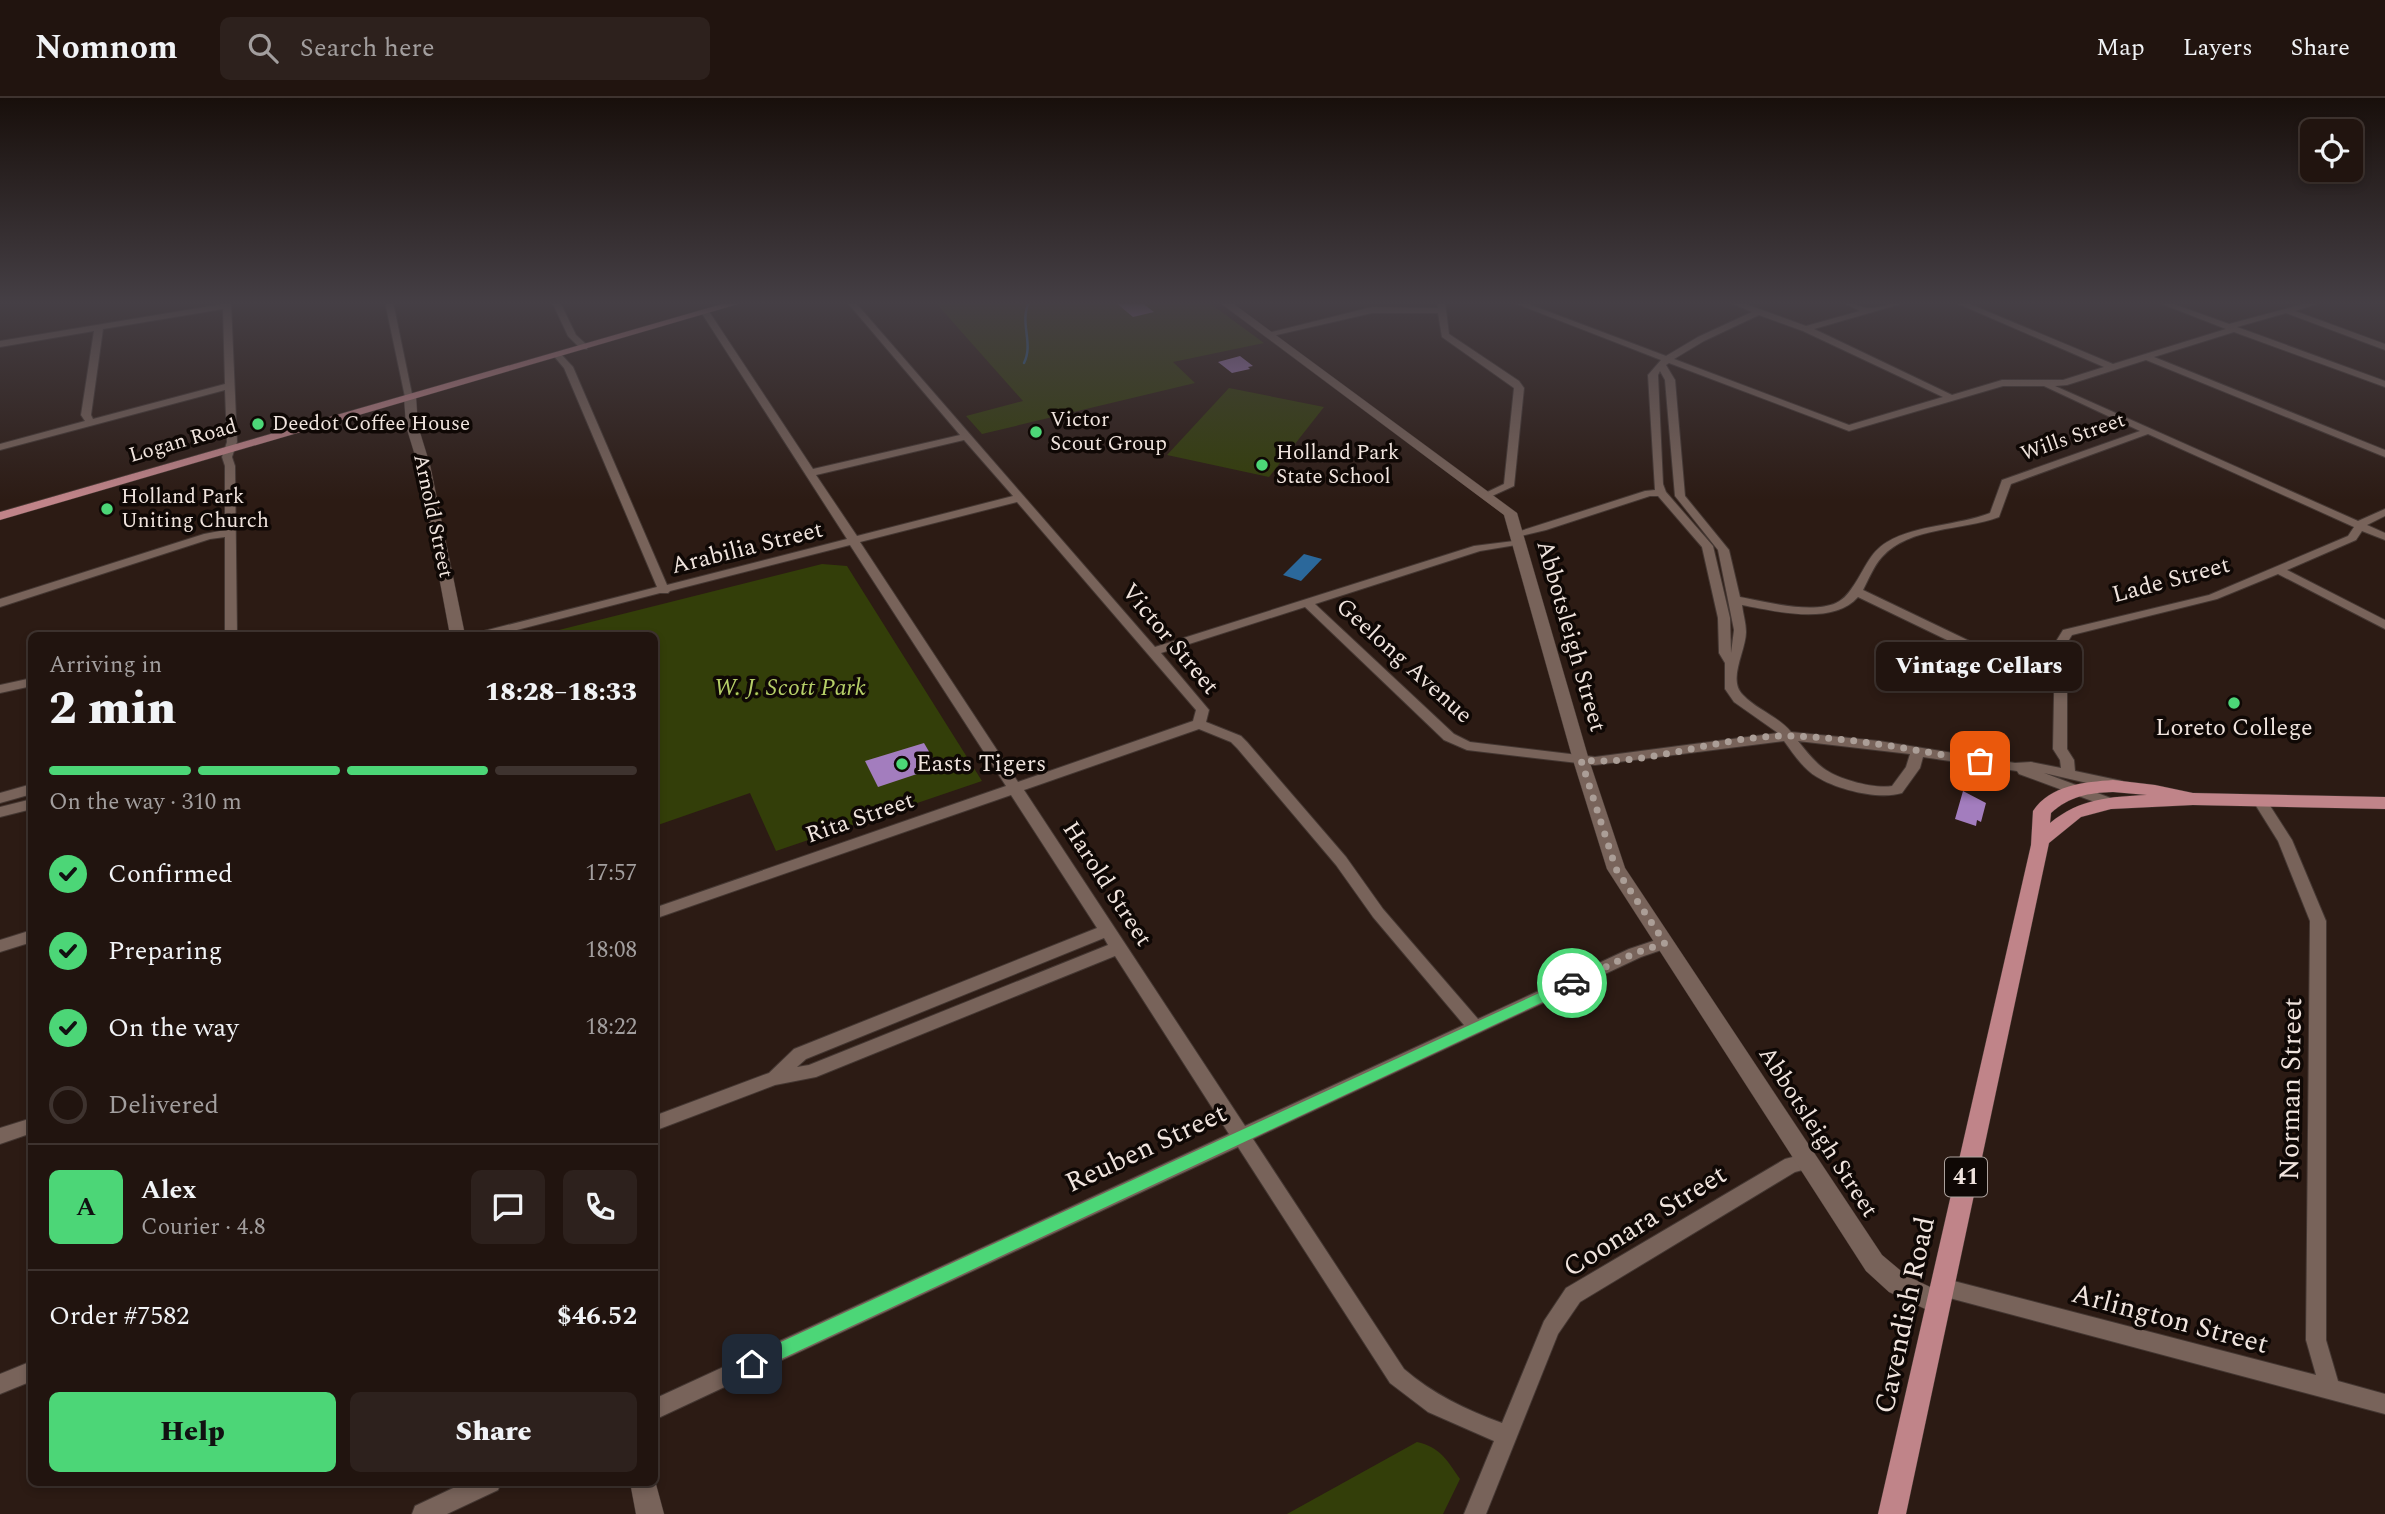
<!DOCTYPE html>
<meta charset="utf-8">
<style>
body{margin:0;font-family:Spectral,serif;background:#2d211d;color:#f1f3f6;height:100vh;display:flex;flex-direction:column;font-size:26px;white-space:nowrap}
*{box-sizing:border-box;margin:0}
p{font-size:23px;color:#a29e9e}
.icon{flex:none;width:38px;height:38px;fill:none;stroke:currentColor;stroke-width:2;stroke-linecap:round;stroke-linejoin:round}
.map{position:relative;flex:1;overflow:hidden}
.panel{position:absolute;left:28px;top:534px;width:630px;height:854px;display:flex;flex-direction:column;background:#21140f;border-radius:10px;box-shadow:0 4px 10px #0003,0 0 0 2px #3e332f}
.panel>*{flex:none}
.fabs{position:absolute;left:2300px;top:21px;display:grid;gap:14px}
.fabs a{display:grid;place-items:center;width:63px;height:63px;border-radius:10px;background:#21140f;box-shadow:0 4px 10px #0003,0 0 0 2px #3e332f;font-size:35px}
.pin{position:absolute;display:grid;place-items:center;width:60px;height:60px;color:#fff;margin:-30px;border-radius:14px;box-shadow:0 4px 10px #0006}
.courier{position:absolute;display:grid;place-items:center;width:70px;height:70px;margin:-35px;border:5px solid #4cd677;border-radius:50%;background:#fff;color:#222;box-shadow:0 2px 9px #0007}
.bubble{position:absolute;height:49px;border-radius:10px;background:#21140f;box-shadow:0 4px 10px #0003,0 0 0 2px #3e332f;font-size:23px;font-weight:800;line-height:49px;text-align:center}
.overview em{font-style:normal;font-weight:800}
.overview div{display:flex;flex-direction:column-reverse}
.overview{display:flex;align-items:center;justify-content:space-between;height:119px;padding:0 21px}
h1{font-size:46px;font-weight:800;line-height:52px}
.bar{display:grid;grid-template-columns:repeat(4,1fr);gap:10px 7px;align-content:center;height:84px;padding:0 21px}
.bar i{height:9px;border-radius:5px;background:#3e332f}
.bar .active{background:#4cd677}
.bar p{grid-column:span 4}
.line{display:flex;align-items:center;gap:18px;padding:0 21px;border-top:2px solid #3e332f}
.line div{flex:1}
.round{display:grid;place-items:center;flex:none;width:74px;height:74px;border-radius:10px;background:#2d211d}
ol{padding:0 21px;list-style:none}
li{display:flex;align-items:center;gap:21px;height:77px}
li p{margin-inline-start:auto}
li .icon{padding:7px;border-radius:50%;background:#4cd677;color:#111;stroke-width:4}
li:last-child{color:#a29e9e}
li i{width:38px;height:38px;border:4px solid #3e332f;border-radius:50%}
.button{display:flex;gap:14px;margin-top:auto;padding:14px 21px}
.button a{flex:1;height:80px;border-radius:10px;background:#4cd677;color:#111;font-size:28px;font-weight:800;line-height:80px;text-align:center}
.button a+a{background:#2d211d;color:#f1f3f6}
header{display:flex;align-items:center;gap:42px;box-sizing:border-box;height:98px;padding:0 35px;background:#21140f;border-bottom:2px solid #3e332f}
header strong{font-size:33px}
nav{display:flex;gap:38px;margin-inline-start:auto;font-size:24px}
.search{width:490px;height:63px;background:#2d211d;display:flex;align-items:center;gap:18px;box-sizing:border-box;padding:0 24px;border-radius:10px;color:#a29e9e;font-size:26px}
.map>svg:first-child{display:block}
</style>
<header>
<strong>Nomnom</strong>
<div class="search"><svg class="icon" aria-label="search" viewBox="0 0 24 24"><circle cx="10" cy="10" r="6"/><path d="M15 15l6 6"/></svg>Search here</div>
<nav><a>Map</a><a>Layers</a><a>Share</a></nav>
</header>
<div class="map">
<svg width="2385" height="1416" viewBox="0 0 2385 1416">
<rect width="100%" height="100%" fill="#2c1b14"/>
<g fill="#333e09">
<polygon points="935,204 1208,204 1264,245 1173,264 1195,285 982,336 966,318 1023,303"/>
<polygon points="1229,290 1324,309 1269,379 1167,357"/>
<polygon points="822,466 847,468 982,683 776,753 750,695 655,728 654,537 539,537"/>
<path d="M 1417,1344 C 1440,1349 1447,1362 1460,1381 L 1443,1416 L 1287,1416 Z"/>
</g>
<polygon fill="#2b689b" points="1304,456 1322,461 1301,483 1283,477"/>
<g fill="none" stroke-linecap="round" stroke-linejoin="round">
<path stroke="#2b689b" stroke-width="2.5" d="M 1024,265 C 1034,245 1019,225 1029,204"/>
</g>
<g fill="#a37dbe">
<polygon points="1115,204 1141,204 1154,214 1133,219"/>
<polygon points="1240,258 1253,268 1248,269 1250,271 1232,275 1218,264"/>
<polygon points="924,645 938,669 878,689 865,663"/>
<polygon points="1963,693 1986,705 1981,724 1977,722 1976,728 1955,721"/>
</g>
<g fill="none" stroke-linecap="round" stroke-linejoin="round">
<defs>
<g id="minor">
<path d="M 223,204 L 231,204 L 237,344 L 232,359 L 235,368 L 237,537 L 225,537 L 225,439 L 210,441 L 0,509 L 0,501 L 204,436 L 225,432 L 225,368 L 222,359 L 227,344 L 225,292 L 0,352 L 0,346 L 85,323 L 81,317 L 94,233 L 0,249 L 0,243 L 223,206 ZM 223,211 L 225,286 L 93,321 L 91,317 L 103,231 Z"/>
<polygon points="385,204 393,204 413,301 405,299"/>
<polygon points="552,204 560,204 576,237 587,247 587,251 581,251 568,238"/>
<path d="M 847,204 L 855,204 L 1155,549 L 1474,448 L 1522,442 L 1522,446 L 1480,453 L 1315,506 L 1454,636 L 1470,644 L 1595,659 L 1778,635 L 1734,604 L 1725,591 L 1725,565 L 1719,555 L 1718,520 L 1702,449 L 1658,398 L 1650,398 L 1546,432 L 1516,439 L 1511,436 L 1645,393 L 1655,392 L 1648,277 L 1661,262 L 1512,204 L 1523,204 L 1666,258 L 1698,239 L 1752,214 L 1729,204 L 1740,204 L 1806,228 L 1860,213 L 1842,204 C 1853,204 1863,211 1871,210 C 1884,209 1894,204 1907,204 L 1814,231 L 1952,297 L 2002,282 L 2063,282 L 2104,269 L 1954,204 L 1965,204 L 2113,266 L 2226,231 L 2157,204 L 2168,204 L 2229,226 L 2311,204 L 2323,204 L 2295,213 L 2385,246 L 2385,252 L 2286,215 L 2237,229 L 2385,283 L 2385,289 L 2234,234 L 2154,259 L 2385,352 L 2385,359 L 2146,262 L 2067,287 L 2055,288 L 2358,423 L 2385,411 L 2385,418 L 2367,427 L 2385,435 L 2385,442 L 2362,433 L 2356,442 L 2287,472 L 2385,522 L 2385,531 L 2278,476 L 2217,501 L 2072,537 L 2067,545 L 2067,651 L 2074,662 L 2075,673 L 2122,683 L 2129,688 L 2122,693 L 2044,675 L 2116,702 L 2118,705 L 2116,708 L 2111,710 L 2019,676 L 2017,673 L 1923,659 L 1920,670 L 1902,695 C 1879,702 1838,692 1817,679 C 1803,671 1793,655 1784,643 L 1595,667 L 1467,652 L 1444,642 L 1305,509 L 1161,555 L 1209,612 L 1206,624 L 1241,638 L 1247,644 L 1346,759 L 1383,811 L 1478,921 L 1629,851 L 1665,839 L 1670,841 L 1673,845 L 1670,849 L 1641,859 L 1253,1041 L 1404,1271 C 1433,1296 1466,1312 1502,1325 L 1544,1223 L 1566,1190 L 1785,1061 L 1808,1055 L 1814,1057 L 1817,1063 L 1814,1069 L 1795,1074 L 1580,1204 L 1558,1236 L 1486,1416 L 1464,1416 L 1494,1343 L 1428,1314 L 1390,1285 L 1238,1049 L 654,1322 L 654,1301 L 1229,1036 L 1115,858 L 816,979 L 775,987 L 654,1033 L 654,1018 L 769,975 L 794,951 L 1097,830 L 1011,697 L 654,821 L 654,810 L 1006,688 L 850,447 L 670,493 L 668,495 L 660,495 L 497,537 L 478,537 L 480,534 L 657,489 L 564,270 L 553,257 L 554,255 L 560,255 L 573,269 L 667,487 L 847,441 L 701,214 L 708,212 L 813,371 L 960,337 ZM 1759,217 L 1803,233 L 1943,299 L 1849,327 L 1674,261 L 1704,243 ZM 1669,265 L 1849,333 L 2003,288 L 2044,288 L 2140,333 L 2002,382 L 1990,415 C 1957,428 1918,426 1887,444 C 1869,455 1865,471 1854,487 C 1850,493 1845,501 1836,505 C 1812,516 1766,504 1740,499 L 1729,452 L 1685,398 L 1675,282 L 1666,267 ZM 1660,273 L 1665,282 L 1675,398 L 1718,452 L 1734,532 L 1731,555 L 1730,520 L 1713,448 L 1666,394 L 1663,386 L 1658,277 ZM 2148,336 L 2354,429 L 2348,438 L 2209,497 L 2063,532 L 2055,545 L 2053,651 L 2060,662 L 2061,670 L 2031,664 L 2015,665 L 1879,643 L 1791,634 C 1778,618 1757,612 1743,597 C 1727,582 1746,553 1746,534 C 1746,525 1743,516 1742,507 C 1774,513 1833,528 1858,499 L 2001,568 L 2009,568 L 2011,565 L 2009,562 L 1863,492 C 1869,481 1873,469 1882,459 C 1910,428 1962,433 1999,419 L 2011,386 ZM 964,342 L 1013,398 L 857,438 L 816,377 ZM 1017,404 L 1196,612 L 1193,623 L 1018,684 L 860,444 ZM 1199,631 L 1231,644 L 1237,650 L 1336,767 L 1373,819 L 1464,927 L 1245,1028 L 1024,692 ZM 1798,643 L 1910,656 L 1906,669 L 1892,688 C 1875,691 1841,682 1826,672 C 1815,665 1806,653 1798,643 ZM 1104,840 L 1108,847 L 809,967 L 797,969 L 806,961 Z"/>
<polygon points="1437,204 1445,204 1449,236 1519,283 1524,290 1514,388 1492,398 1484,398 1483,396 1504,386 1514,290 1442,239 1438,215 1372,215 1268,239 1264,236 1372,209 1438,210"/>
<polygon points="32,580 32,588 0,595 0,587"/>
<polygon points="32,686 32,696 0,705 0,695"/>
<polygon points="2260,698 2265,700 2292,742 2326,823 2326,1242 2338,1283 2385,1296 2385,1316 1942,1198 1935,1196 1932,1189 1935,1182 1942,1180 2316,1277 2306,1242 2310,823 2278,743 2253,703"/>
<polygon points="32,701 32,711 0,719 0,709"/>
<polygon points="32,832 32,844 0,854 0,842"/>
<polygon points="32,1020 32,1035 0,1046 0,1030"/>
<polygon points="32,1263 32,1283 0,1296 0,1276"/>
<polygon points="466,1384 501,1384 498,1392 447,1416 412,1416 415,1408"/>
</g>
<g id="tertiary">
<polygon points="1219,204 1231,204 1517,415 1589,662 1625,770 1882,1157 1907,1178 1947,1197 1950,1205 1947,1213 1938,1217 1889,1194 1866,1173 1607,771 1573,662 1504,417"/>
<polygon points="410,295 416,299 418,328 430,367 465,537 450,537 418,367 406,328 404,299"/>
<polygon points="654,1379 664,1416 636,1416 630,1384 654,1384"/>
</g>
<g id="primary">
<polygon points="729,204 745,204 0,422 0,414"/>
<path d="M 2113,682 L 2155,687 L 2193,695 L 2385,699 L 2385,711 L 2193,707 L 2111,711 L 2081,719 L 2049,745 L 1906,1416 L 1878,1416 L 2031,747 L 2033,713 C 2050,687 2085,684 2113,682 ZM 2113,694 L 2147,697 C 2109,699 2081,700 2050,725 L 2051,715 C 2070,698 2088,695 2113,694 Z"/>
</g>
</defs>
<use href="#minor" stroke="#443732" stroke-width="2"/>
<use href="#tertiary" stroke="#443732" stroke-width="1"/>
<use href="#primary" stroke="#443732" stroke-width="1"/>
<use href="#minor" fill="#78635a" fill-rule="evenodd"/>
<use href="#tertiary" fill="#78635a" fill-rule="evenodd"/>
<use href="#primary" fill="#c08489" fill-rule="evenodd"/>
</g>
<linearGradient id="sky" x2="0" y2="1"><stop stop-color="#180f0b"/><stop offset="0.51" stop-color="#453f45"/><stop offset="1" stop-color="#453f45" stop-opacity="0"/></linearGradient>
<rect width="2385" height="402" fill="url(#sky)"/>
<polygon fill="#4cd677" points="1572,880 1578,885 1577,888 758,1272 746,1272 746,1260"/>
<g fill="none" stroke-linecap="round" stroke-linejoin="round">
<path stroke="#ab9e97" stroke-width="7" stroke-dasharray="0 12.6" d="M 1572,885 L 1635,855 L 1665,845 L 1616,771 L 1581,662 C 1650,669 1719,637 1788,638 C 1852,639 1918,653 1980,663"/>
</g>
<g fill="#4cd677" stroke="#0f0805" stroke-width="2.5">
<circle cx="258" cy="326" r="7"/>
<circle cx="1036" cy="334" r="7"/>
<circle cx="1262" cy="367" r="7"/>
<circle cx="107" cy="411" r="7"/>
<circle cx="2234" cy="605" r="7"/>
<circle cx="902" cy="666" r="7"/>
</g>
<g text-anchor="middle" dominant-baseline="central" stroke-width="7" stroke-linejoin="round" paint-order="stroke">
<g font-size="21" fill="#f0e4de" stroke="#0f0805" text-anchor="start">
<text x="1050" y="322">Victor<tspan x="1050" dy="24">Scout Group</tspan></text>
<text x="272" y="326">Deedot Coffee House</text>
<text x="1276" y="355">Holland Park<tspan x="1276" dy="24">State School</tspan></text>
<text x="121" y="399">Holland Park<tspan x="121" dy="24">Uniting Church</tspan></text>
</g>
<g font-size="21" fill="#f0e4de" stroke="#0f0805">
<text transform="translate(2073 339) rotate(-19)">Wills Street</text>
<text transform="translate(183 343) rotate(-16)">Logan Road</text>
<text transform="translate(433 418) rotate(78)">Arnold Street</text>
</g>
<rect fill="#0f0805" stroke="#aca29d" stroke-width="2" x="1945" y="1059.5" width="42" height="39" rx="5"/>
<g font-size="23" font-weight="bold" fill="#f0e4de">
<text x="1966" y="1079">41</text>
</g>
<g font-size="24" fill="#f0e4de" stroke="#0f0805">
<text transform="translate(747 450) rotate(-14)">Arabilia Street</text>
<text transform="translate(2171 482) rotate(-15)">Lade Street</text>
<text transform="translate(1571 538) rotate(74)">Abbotsleigh Street</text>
<text transform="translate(1170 541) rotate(50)">Victor Street</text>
<text transform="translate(1404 563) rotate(42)">Geelong Avenue</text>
<text transform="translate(860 720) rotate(-19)">Rita Street</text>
<text transform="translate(1107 786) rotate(57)">Harold Street</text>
<text transform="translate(1818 1034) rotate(57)">Abbotsleigh Street</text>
</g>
<g font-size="24" font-style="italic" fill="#b6cf68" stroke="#0f0805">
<text x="790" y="590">W. J. Scott Park</text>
</g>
<g font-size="24" fill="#f0e4de" stroke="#0f0805">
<text x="2234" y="630">Loreto College</text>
<text x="916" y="666" text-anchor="start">Easts Tigers</text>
</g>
<g font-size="28" fill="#f0e4de" stroke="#0f0805">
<text transform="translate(2291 991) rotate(-89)">Norman Street</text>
<text transform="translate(1146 1050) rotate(-25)">Reuben Street</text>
<text transform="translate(1645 1123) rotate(-32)">Coonara Street</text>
<text transform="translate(1905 1217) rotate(-78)">Cavendish Road</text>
<text transform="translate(2170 1221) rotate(15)">Arlington Street</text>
</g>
</g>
</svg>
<div class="fabs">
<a><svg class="icon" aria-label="locate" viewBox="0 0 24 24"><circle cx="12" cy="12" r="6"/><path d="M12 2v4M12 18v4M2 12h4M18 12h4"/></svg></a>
</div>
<div class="pin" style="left:1980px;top:663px;background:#ea580c"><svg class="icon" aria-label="bag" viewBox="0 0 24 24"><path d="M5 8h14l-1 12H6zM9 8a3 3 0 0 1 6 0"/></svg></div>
<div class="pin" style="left:752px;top:1266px;background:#1f2937"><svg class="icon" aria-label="home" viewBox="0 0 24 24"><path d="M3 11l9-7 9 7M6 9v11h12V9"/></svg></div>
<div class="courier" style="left:1572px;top:885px"><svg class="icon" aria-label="car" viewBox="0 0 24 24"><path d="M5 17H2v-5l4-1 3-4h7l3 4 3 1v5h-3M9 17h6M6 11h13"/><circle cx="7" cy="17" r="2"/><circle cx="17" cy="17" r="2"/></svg></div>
<div class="bubble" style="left:1876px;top:544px;width:206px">Vintage Cellars</div>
<section class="panel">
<div class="overview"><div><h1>2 min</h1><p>Arriving in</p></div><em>18:28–18:33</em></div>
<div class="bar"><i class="active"></i><i class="active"></i><i class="active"></i><i></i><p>On the way · 310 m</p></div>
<ol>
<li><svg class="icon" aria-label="check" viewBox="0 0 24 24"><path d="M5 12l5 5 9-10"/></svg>Confirmed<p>17:57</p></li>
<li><svg class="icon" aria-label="check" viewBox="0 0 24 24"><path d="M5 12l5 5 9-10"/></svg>Preparing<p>18:08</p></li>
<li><svg class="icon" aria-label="check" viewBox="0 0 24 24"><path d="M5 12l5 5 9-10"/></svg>On the way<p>18:22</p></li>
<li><i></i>Delivered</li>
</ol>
<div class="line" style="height:126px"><b class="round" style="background:#4cd677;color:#111">A</b><div><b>Alex</b><p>Courier · 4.8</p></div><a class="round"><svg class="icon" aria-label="chat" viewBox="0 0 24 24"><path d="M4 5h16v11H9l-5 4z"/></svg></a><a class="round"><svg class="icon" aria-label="phone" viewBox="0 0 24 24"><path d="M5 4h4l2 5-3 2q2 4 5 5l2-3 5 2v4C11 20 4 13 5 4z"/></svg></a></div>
<div class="line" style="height:91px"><div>Order #7582</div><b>$46.52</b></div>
<div class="button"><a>Help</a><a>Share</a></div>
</section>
</div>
